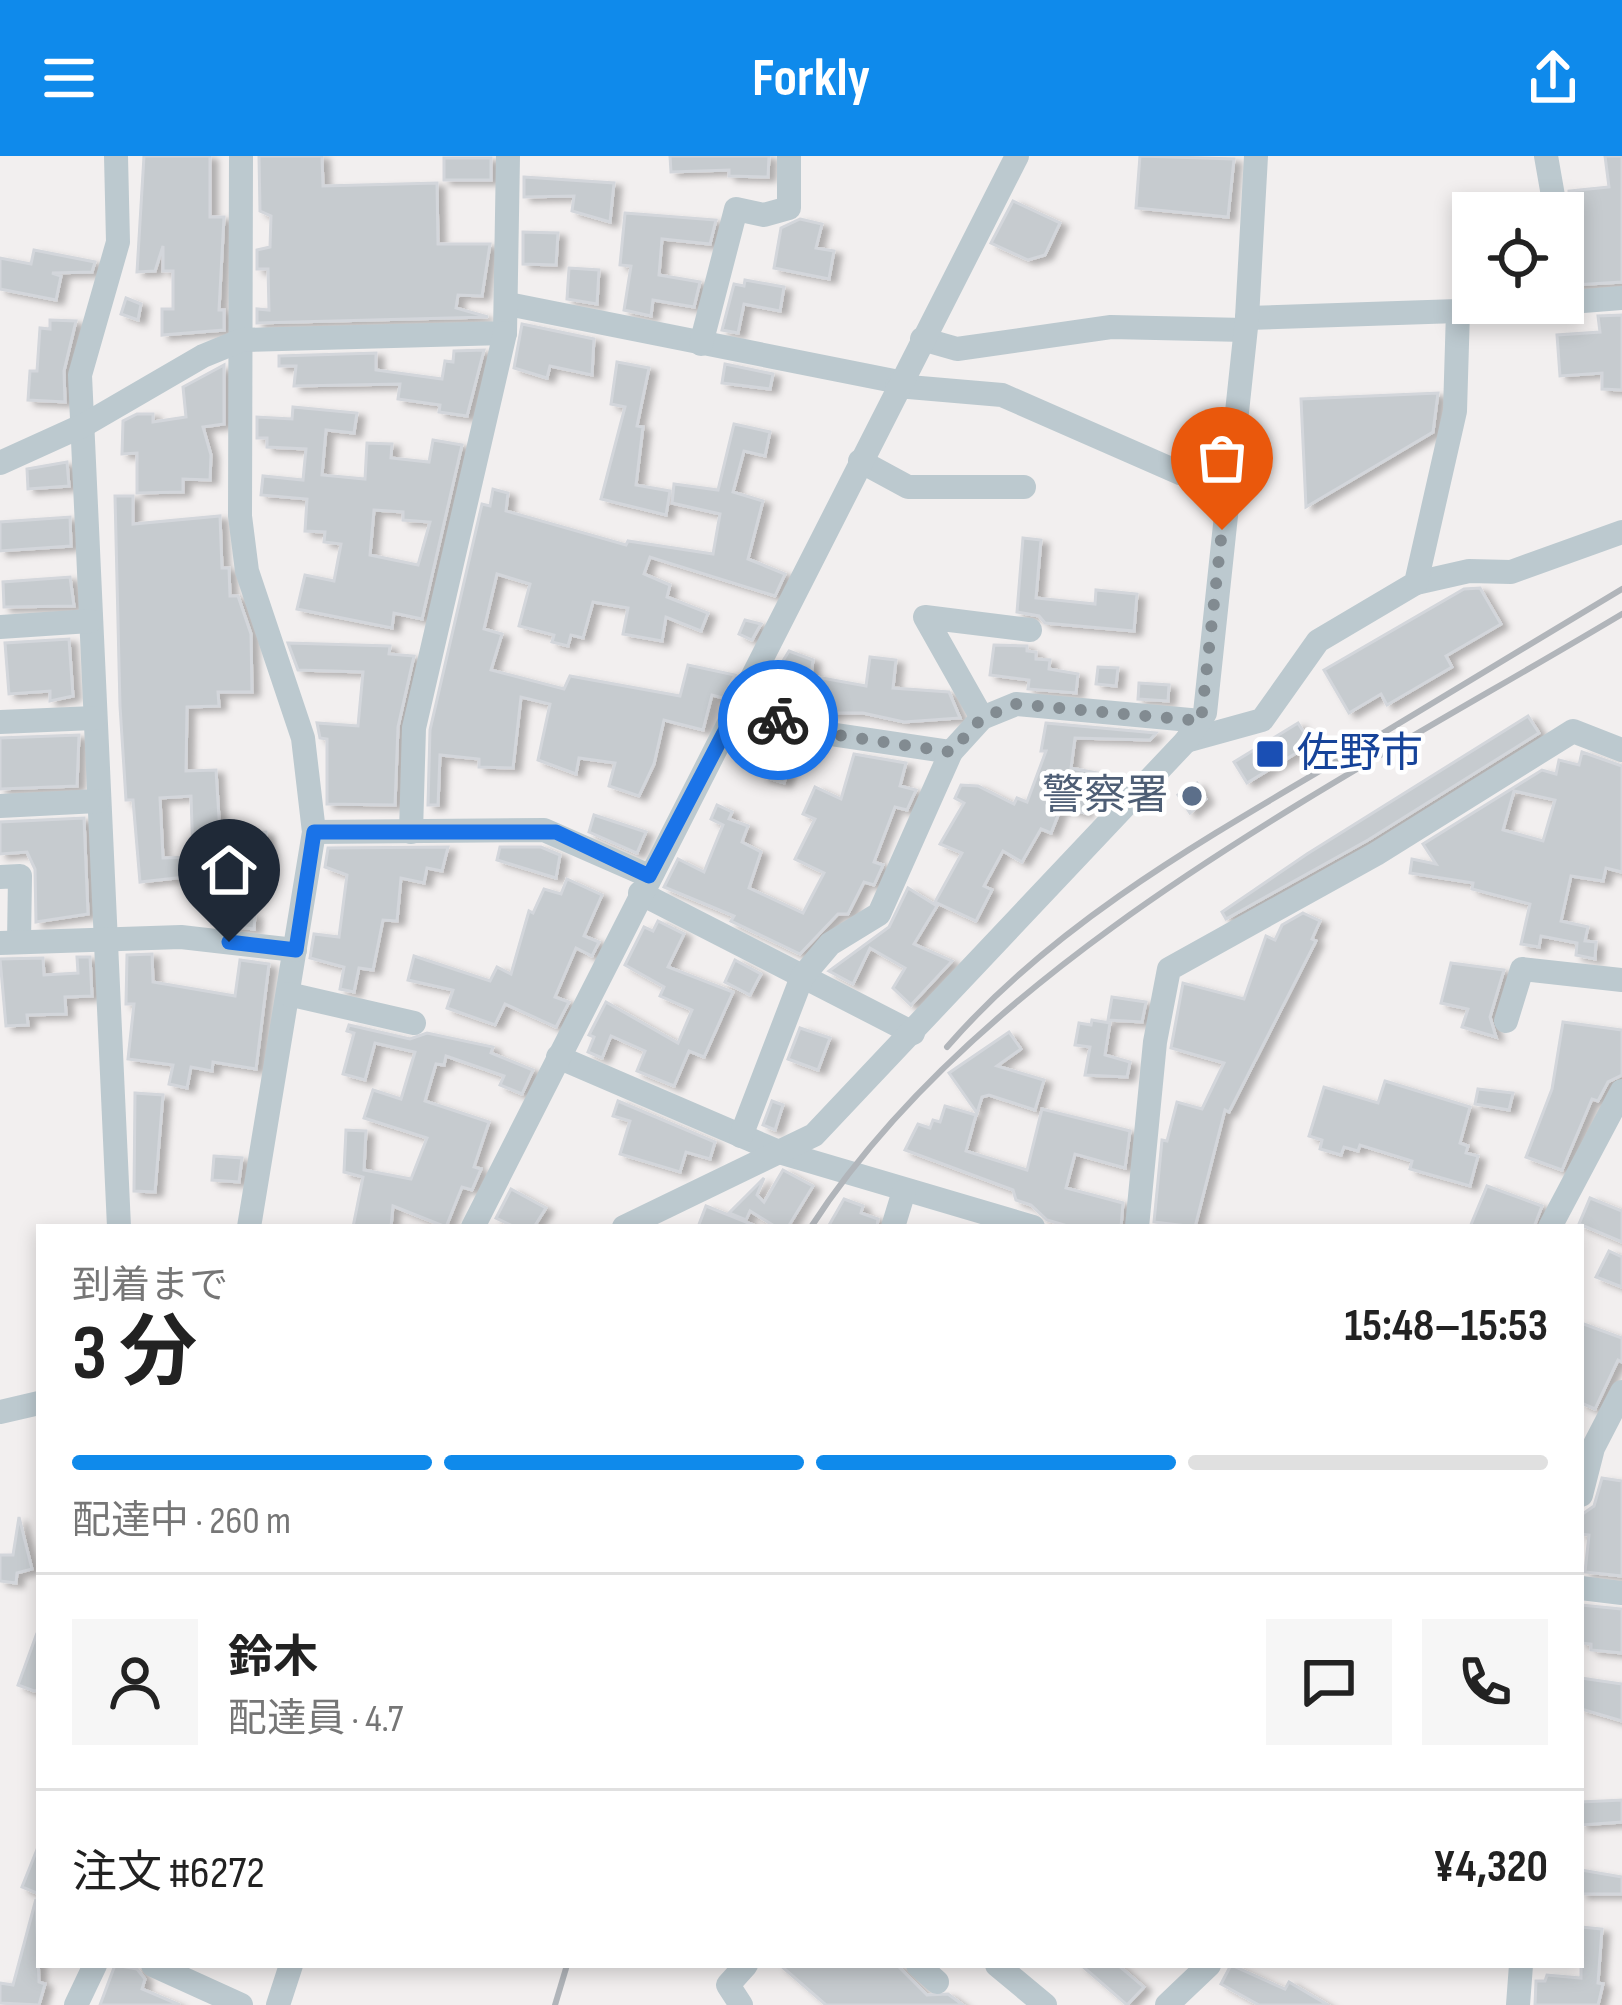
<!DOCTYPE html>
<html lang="ja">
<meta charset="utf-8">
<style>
body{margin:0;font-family:"Sofia Sans Condensed","Noto Sans JP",sans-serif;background:#f6f6f6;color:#222;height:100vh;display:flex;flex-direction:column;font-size:45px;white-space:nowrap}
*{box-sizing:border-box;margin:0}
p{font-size:39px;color:#767676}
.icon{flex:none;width:66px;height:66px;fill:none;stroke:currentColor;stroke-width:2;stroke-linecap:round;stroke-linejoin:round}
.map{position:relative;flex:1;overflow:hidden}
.side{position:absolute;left:36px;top:1068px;width:1548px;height:744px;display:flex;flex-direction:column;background:#fff;border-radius:0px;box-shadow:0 6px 18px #0003}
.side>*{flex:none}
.controls{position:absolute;left:1452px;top:36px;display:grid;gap:24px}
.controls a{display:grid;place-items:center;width:132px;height:132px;border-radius:0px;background:#fff;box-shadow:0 6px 18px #0003;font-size:60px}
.pin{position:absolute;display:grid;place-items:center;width:102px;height:102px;color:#fff;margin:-123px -51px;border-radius:50% 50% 50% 0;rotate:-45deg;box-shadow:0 0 12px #0007}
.pin .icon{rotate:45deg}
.courier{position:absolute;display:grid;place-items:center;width:120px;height:120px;margin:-60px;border:9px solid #1a73e8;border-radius:50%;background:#fff;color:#222;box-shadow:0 3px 15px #0007}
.head em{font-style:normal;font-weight:700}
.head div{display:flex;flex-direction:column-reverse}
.head{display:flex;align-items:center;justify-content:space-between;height:204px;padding:0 36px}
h1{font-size:78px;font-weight:700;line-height:90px}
.bar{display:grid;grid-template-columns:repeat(4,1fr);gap:18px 12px;align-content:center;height:144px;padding:0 36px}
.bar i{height:15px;border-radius:9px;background:#e0e0e0}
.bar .selected{background:#0f8aeb}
.bar p{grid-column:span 4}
.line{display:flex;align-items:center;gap:30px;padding:0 36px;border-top:3px solid #e0e0e0}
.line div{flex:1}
.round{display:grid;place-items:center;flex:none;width:126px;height:126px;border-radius:0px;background:#f6f6f6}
header{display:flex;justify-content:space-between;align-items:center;height:156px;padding:0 36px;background:#0f8aeb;color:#fff;font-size:54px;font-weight:700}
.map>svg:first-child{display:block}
</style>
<header><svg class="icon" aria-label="menu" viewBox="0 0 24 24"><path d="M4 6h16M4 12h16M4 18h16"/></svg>Forkly<svg class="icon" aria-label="share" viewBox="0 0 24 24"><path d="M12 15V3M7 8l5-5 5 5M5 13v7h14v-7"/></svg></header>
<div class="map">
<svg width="1622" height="1849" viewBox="0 0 1622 1849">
<defs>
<filter id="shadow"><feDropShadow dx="7" dy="4" stdDeviation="3" flood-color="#0004"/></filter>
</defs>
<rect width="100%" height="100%" fill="#f2efef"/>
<g fill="#c6cbcf" stroke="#d3d6db" stroke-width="3" fill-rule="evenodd" filter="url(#shadow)">
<polygon points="144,0 210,0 210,61 224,61 219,154 224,154 224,174 162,179 162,153 173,153 173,115 163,115 163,90 155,115 137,116"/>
<polygon points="259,0 322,0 323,30 437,27 438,88 490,88 482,140 458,139 456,152 488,161 257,167 257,153 269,154 268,113 257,113 257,94 270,91 271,60 260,55"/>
<polygon points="670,0 769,0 768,21 729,20 729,14 671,16"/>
<polygon points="1140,0 1234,3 1228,61 1136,52"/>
<polygon points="1605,0 1622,0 1622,126 1573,129 1569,35 1609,31"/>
<rect x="444" y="2" width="47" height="22"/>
<polygon points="524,21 614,27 610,66 572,55 574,40 524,41"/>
<polygon points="1013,45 1060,67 1045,99 1028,104 991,87"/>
<polygon points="625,57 716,64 710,88 662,83 659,119 700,126 694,151 653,144 651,160 624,154 631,110 620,109"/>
<polygon points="800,63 822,68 816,92 834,95 829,123 774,112 781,72"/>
<polygon points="523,76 558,77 556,109 523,108"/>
<polygon points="34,94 95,106 92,116 52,117 61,120 56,144 0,133 0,102 31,108"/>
<polygon points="569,112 599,114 597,148 567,143"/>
<polygon points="745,124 784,131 780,155 744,148 738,177 722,174 734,128 744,130"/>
<polygon points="126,142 141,148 138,164 121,158"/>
<polygon points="1622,159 1622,234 1602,233 1602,217 1560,220 1557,179 1600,176 1598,160"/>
<polygon points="50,164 76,165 64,215 65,246 28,244 30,215 37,215 40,172 50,173"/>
<polygon points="522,168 594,183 592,219 550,210 547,222 514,212"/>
<polygon points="484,194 467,260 439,256 440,249 398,243 400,228 294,230 296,210 279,210 279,200 376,197 376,214 442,223 445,205 453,206 454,195"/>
<polygon points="617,206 649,212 637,270 643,271 636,329 670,335 666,359 601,343 625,251 611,248"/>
<polygon points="725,208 773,218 770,233 722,227"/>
<polygon points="224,209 224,268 203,271 211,299 210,324 183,323 183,336 137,337 137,297 122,298 123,265 137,258 153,258 153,266 186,261 183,231"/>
<polygon points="1438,237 1433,276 1306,351 1301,243"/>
<path d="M 293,251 L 357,257 L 354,277 L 326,274 L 322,319 L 365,323 L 367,287 L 392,288 L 391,302 L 429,306 L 433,284 L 462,289 L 422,463 L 394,457 L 392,472 L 297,453 L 305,419 L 334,425 L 341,388 L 324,386 L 325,376 L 305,375 L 307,343 L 261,339 L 263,320 L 303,324 L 306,293 L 267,291 L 267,282 L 257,282 L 257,261 L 292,263 ZM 374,354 L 403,356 L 403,364 L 430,366 L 418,409 L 370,399 Z"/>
<polygon points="734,268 770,276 765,300 744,295 733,336 763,345 748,403 785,418 775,440 650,401 644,418 670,429 667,441 708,457 701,475 666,461 662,485 623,478 628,452 593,446 583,482 571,479 568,490 552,486 554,479 519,470 530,428 497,418 484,473 502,478 491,514 564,533 570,520 680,540 688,509 735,519 723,542 712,539 703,574 664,564 654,608 639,640 609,630 615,607 579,602 576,618 538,604 550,548 521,541 513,612 479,611 479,603 440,599 438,649 428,649 430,574 482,348 490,350 493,333 508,337 506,355 626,389 628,385 713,398 720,358 672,347 674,328 718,334"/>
<polygon points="67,306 69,330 28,333 27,313"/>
<path d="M 115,340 L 133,340 L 133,368 L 220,360 L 222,412 L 229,412 L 230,440 L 238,440 L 251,478 L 252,536 L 218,536 L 219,550 L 187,551 L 186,615 L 216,614 L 220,678 L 266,676 L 268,700 L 221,702 L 222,717 L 140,726 L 133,644 L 126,644 L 120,550 ZM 191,640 L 193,701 L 163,702 L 160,642 Z"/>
<polygon points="70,361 71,390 0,395 0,366"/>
<polygon points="1023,382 1041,384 1036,442 1095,448 1096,434 1137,438 1134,475 1045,467 1039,460 1017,456"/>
<polygon points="70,421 74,450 4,451 3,426"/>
<polygon points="1480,432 1501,468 1446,500 1452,511 1387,549 1381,538 1349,557 1324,514 1464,433"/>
<polygon points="745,464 761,468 752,484 739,478"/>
<polygon points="69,483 73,540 50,545 50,535 9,538 5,487"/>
<polygon points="288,487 390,490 389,498 414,500 398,571 395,649 327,648 327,583 320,582 317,567 358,570 363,516 298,514"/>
<polygon points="994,489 1027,490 1027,495 1036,496 1036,503 1050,504 1049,513 1078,518 1076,537 1028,533 1029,524 990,519"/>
<polygon points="789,495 813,504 811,520 866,530 870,501 896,504 893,532 949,536 960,562 904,566 863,557 814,557 760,542"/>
<polygon points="1098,511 1118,512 1116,530 1096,528"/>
<polygon points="1139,527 1169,529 1168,545 1138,543"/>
<polygon points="1528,560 1539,577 1368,684 1226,763 1222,756 1307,698"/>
<polygon points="1046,567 1156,577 1150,584 1075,582 1071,612 1102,618 1096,647 1087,645 1085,657 1061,652 1051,677 1041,673 1022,706 1003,695 984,730 992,734 976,765 935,746 962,697 940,688 964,647 955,642 961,629 978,630 1014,648 1017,642 1027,646 1046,595 1041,595"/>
<polygon points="1298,567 1311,588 1247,627 1234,606"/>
<polygon points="755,576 779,583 777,590 795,596 784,627 762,620 766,609 746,602"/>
<polygon points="79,579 77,630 0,633 0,582"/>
<path d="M 1582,596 L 1622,610 L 1622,716 L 1606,712 L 1603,725 L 1571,720 L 1561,765 L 1588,771 L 1585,785 L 1596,786 L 1595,803 L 1576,799 L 1577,787 L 1541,780 L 1539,791 L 1521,788 L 1530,748 L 1472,733 L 1473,727 L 1410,717 L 1412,703 L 1436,708 L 1423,688 L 1542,614 L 1556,618 L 1559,604 L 1579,609 ZM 1514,635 L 1555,644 L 1543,685 L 1503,674 Z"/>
<polygon points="854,598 906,607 900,630 916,634 907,654 895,651 874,706 883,709 874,729 864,726 848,758 838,758 800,798 731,765 734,760 664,731 678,703 704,716 723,669 711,663 717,649 732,656 729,663 748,670 742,686 761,696 749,732 803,757 824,717 795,703 815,663 803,658 815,631 841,643"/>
<polygon points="1197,627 1206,643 1190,657 1178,639"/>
<polygon points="594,659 646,676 637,697 589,676"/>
<polygon points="84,662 88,758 36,766 35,713 27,696 0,698 0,666"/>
<polygon points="448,691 442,715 427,712 424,727 401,722 397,765 383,764 373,814 359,812 354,836 340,833 344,811 310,802 314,778 339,781 347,719 325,711 328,692"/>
<polygon points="500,691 541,691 560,699 556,722 497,704"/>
<polygon points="567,723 602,739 584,780 599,786 592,800 576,792 555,841 569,846 556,871 505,848 495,869 447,852 453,834 408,824 414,800 490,825 497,811 511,818 529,755 533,757 544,733 561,738"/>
<polygon points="908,732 937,750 914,788 952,805 911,849 893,832 905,812 870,792 853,828 829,815 889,771"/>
<polygon points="213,757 255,759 254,773 212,768"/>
<polygon points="1303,757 1320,765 1312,783 1316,785 1229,956 1225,954 1195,1071 1154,1066 1162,984 1167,985 1177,946 1202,953 1224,907 1171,892 1183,827 1244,843 1266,780 1275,784 1282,769"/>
<polygon points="658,765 684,778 668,811 733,836 704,901 689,895 674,930 637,915 645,895 611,880 602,902 588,896 594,881 589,879 606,846 678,887 692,854 660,840 664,831 625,809 644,771 653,775"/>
<polygon points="152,798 153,826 235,840 240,804 269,808 256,913 213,906 212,915 191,911 187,932 169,928 173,909 128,903 134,848 126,848 127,799"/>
<polygon points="77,801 90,801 92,840 65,841 66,858 27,859 28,869 6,870 0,803 43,802 44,819 78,817"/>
<polygon points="735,804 761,818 750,839 725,826"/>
<polygon points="1451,807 1504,814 1490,861 1496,881 1462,871 1468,853 1441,847"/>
<polygon points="1112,841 1146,846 1142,866 1108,864"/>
<polygon points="1092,864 1110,867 1105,899 1130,906 1127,921 1085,919 1090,891 1075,889 1079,867 1091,869"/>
<polygon points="1563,866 1622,874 1622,919 1608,926 1598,945 1592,943 1562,1014 1526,1001 1552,933"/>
<polygon points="349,869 410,883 427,877 493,891 491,897 533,914 522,938 500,929 504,920 446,900 444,909 436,908 425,945 489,966 474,1011 481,1013 472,1034 462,1031 446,1071 393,1050 391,1071 353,1071 363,1021 344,1016 346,974 366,975 364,1014 411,1023 427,982 364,962 373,934 401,943 415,896 375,887 365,924 343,918 354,877 347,875"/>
<polygon points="800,872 830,882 818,914 788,903"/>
<polygon points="1009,876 1021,893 997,910 1044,924 1035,954 989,939 982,941 977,957 949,917"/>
<polygon points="1385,925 1470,951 1460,987 1468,990 1466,997 1478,1000 1470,1030 1410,1013 1412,1005 1360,989 1358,995 1344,991 1341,999 1320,993 1322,984 1309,980 1324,931 1378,947"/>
<polygon points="1478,933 1513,937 1509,954 1475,948"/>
<polygon points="135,937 163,939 155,1036 134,1035"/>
<polygon points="618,945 715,986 710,1003 686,996 680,1016 620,998 630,965 613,960"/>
<polygon points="772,945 783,949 775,974 763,969"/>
<polygon points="945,950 976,959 966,995 1027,1014 1042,953 1130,975 1125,1012 1075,998 1066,1032 1123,1047 1121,1071 1071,1071 1047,1064 1031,1049 1016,1044 1013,1034 905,994 918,968 930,972 933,964 940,966"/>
<polygon points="214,1000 242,1002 239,1026 212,1024"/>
<polygon points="783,1014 813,1030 788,1071 776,1071 750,1055 746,1064 729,1057 764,1022 757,1039 764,1046"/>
<polygon points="1487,1030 1542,1050 1534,1071 1470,1071"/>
<polygon points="511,1033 546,1052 534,1071 515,1071 496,1062"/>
<polygon points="1590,1042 1622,1055 1622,1086 1579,1068"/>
<polygon points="844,1043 863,1050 861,1057 878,1063 877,1071 828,1071"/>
<polygon points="706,1050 756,1070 756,1071 698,1071"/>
<polygon points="1609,1095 1622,1101 1622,1131 1596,1121"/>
<polygon points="1581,1167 1622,1182 1622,1206 1618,1204 1595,1253 1581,1247"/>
<polygon points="1602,1322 1622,1325 1622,1420 1585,1416 1589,1379 1581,1378 1581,1359 1594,1350"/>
<polygon points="19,1361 32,1413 17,1417 16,1427 0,1425 0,1399 13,1399"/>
<polygon points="1581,1449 1622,1453 1622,1497 1591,1494 1591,1488 1581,1487"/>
<polygon points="37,1477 39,1534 34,1535 18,1529"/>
<polygon points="1581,1522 1622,1528 1622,1565 1581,1553"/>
<polygon points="1622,1644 1622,1666 1581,1669 1581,1646"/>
<polygon points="38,1691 39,1691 39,1738 22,1731"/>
<polygon points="1581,1714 1622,1721 1622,1738 1581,1738"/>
<polygon points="36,1743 39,1826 45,1828 39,1849 0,1847 0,1827 13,1829"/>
<polygon points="1581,1771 1602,1773 1598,1827 1603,1828 1598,1849 1535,1849 1536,1825 1545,1825 1547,1819 1581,1822"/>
<polygon points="115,1809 137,1813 145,1823 142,1833 180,1849 100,1849"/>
<polygon points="780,1809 897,1809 927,1839 948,1838 963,1849 826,1849"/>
<polygon points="1081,1809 1118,1809 1144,1831 1127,1849"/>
<polygon points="1231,1809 1285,1833 1289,1826 1328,1849 1259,1849 1221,1828"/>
</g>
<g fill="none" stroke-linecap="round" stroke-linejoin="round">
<g stroke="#bcc9cf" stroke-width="24">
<polyline points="116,0 118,86 80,219 119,1071"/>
<polyline points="241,0 240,360 247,415 303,582 314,676 249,1071"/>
<polyline points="1546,0 1556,57"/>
<polyline points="508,148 899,226"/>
<polyline points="1247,162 1458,155 1622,142"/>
<polyline points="922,183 957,193 1111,171 1245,174"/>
<polyline points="701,188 736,53 764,59 789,52 789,0"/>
<polyline points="897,230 1002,239 1180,317 1226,328"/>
<polyline points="860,305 908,331 1024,331"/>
<polyline points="0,307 86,268 203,200 242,184 505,177 508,0"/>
<polyline points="1416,427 1469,415 1511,416 1622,376"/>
<polyline points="0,471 90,465"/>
<polyline points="737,554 830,578 951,596 982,562 1016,548 1201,565"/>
<polyline points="982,562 925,461 1030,474"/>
<polyline points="0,566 94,562"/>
<polyline points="1186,585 1262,564 1318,485 1416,427 1455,255 1458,155"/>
<polyline points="0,650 98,645"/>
<polyline points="314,676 544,674 649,720"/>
<polyline points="411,676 414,572 505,177"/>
<polyline points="0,721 20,720 19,786"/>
<polyline points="640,737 913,877"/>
<polyline points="0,787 181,781 295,794"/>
<polyline points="288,838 414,867"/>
<polyline points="1506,865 1522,813 1622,824"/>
<polyline points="558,901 779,996 1033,1071"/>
<polyline points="741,980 802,821 830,788 879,758 951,596"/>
<polyline points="473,1071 1017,0"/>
<polyline points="624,1071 814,979 1186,585 1205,557 1247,162 1256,0"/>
<polyline points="893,1071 904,1035"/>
<polyline points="1137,1071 1155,886 1169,813 1376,698 1573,575 1622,594"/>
<polyline points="1550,1071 1622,935"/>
<polyline points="0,1256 39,1247"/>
<polyline points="1581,1339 1593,1292 1622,1236"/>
<polyline points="1581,1432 1622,1437"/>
<polyline points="153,1809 241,1849"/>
<polyline points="918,1809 937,1826"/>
<polyline points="997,1809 1045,1849"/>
<polyline points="76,1849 95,1809"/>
<polyline points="278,1849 291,1809"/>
<polyline points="741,1849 728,1829 746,1809"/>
<polyline points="1167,1849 1209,1809"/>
<polyline points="1518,1849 1521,1809"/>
</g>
<g stroke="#b1b5ba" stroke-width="6">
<path d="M 947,891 C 1052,770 1194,689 1330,609 C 1428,551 1525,492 1622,433"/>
<path d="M 811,1071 C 986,800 1350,621 1622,458"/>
<polyline points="555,1849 567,1809"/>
</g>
</g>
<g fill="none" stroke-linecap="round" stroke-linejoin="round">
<polyline stroke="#828b91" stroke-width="12" stroke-dasharray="0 21.6" points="778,564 830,578 951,596 982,562 1016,548 1201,565 1222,374"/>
<polyline stroke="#1a73e8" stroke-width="15" points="229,786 296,794 314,676 556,676 649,720 736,554 778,564"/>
</g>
<rect fill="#1a4fb4" stroke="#fff" stroke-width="4.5" x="1255" y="583" width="30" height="30" rx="6"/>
<circle fill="#5c6f8a" stroke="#fff" stroke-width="4.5" cx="1192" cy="640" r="12"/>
<g text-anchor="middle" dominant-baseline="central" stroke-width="9" stroke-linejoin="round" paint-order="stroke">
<g font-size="42" fill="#164399" stroke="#fff" text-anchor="start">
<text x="1297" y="598">佐野市</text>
</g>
<g font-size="42" fill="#4e5e75" stroke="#fff" text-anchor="end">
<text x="1168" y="640">警察署</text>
</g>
</g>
</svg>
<div class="controls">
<a><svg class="icon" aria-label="locate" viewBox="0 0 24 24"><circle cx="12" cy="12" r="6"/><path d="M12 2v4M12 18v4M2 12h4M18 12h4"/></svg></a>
</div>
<div class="pin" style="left:1222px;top:374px;background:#ea580c"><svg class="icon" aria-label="bag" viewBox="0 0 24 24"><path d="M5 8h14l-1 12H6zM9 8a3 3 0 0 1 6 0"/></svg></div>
<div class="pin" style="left:229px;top:786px;background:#1f2937"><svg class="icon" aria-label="home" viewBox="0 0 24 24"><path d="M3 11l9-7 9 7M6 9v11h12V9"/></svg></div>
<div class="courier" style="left:778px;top:564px"><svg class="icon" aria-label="bike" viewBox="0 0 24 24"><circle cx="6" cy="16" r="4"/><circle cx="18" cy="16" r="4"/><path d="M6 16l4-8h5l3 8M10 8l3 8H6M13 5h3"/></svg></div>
<section class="side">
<div class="head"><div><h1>3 分</h1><p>到着まで</p></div><em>15:48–15:53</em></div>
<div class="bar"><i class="selected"></i><i class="selected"></i><i class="selected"></i><i></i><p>配達中 · 260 m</p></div>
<div class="line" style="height:216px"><a class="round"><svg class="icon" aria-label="person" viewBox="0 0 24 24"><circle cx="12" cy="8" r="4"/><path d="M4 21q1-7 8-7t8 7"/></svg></a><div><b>鈴木</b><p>配達員 · 4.7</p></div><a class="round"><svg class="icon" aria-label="chat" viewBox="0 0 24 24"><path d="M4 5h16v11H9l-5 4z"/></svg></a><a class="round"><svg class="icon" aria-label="phone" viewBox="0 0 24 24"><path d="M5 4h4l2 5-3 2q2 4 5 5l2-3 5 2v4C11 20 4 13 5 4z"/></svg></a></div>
<div class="line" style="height:156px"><div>注文 #6272</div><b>¥4,320</b></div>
</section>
</div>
